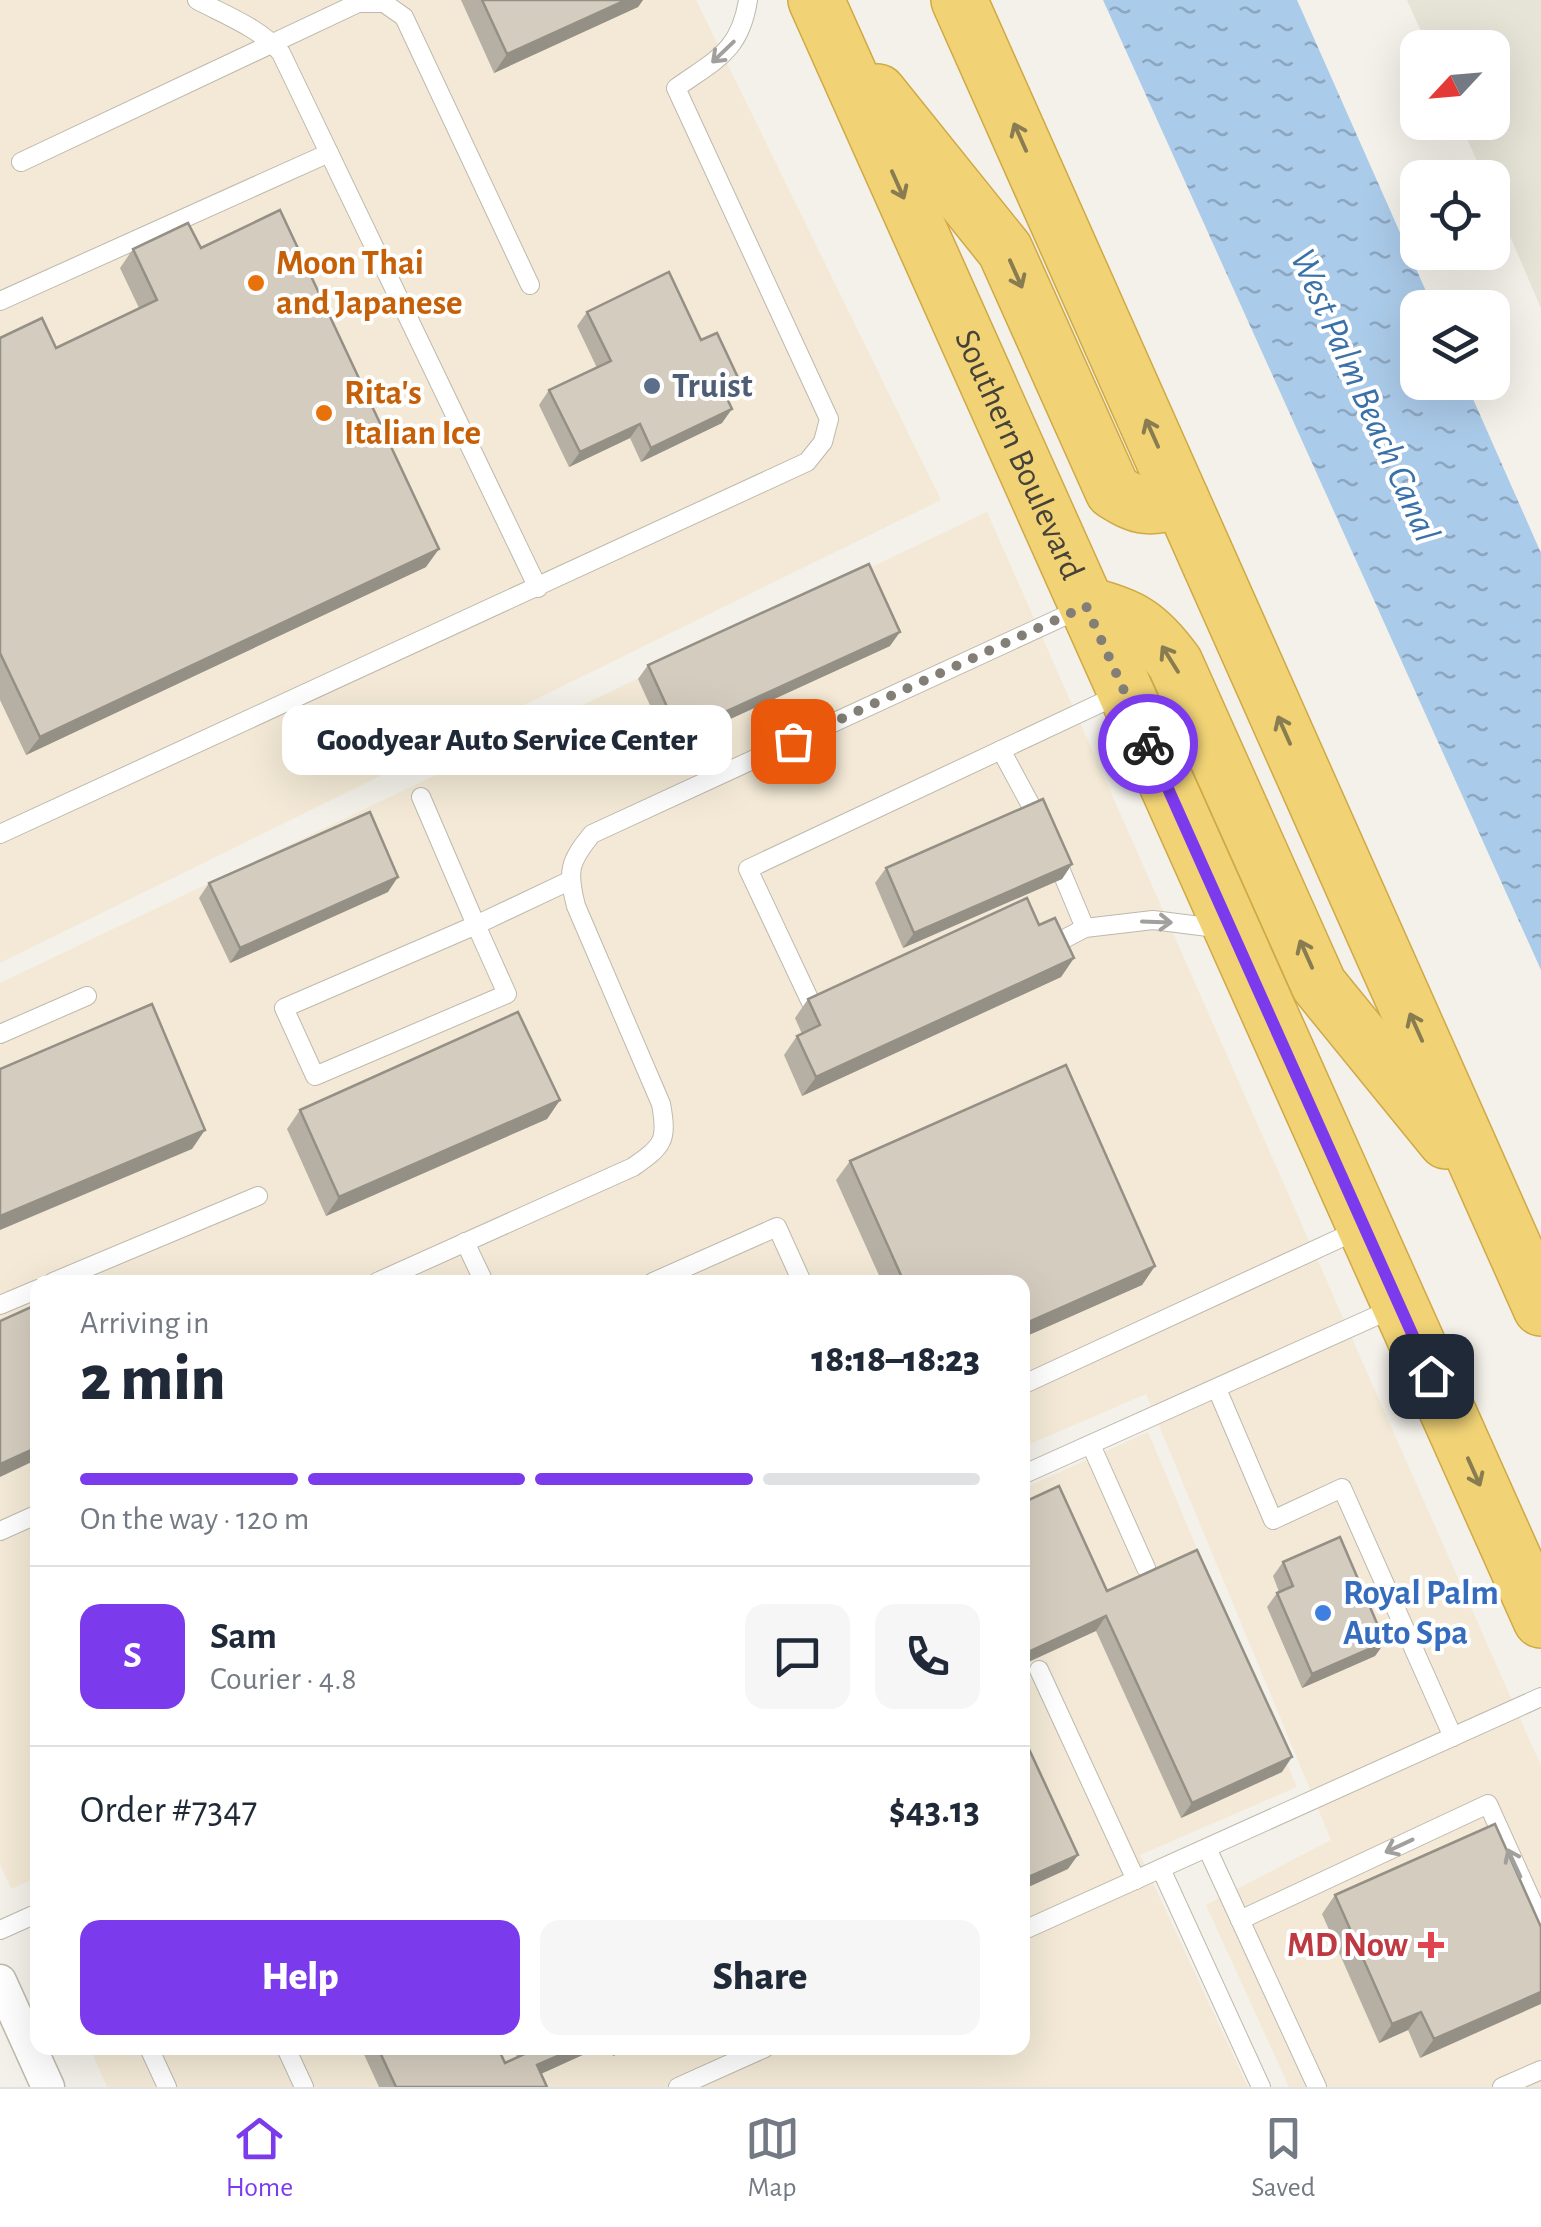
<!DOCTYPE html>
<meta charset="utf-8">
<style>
body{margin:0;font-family:"Alegreya Sans",sans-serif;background:#f6f6f7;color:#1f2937;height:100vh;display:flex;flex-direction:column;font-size:38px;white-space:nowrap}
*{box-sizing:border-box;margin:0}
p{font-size:32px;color:#747a83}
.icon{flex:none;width:55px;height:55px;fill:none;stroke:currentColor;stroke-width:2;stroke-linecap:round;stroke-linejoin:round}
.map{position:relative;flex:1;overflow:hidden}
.panel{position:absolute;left:30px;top:1275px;width:1000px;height:780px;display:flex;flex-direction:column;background:#fff;border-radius:20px;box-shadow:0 10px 40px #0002}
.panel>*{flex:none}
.needle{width:65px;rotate:244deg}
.fabs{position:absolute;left:1400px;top:30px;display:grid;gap:20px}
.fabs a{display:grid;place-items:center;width:110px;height:110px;border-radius:20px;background:#fff;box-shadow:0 10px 40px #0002;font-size:50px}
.pin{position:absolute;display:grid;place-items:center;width:85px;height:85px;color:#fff;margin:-42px;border-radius:20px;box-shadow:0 5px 15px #0006}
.courier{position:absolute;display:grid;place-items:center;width:100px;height:100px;margin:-50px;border:8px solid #7c3aed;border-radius:50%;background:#fff;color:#222;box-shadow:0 2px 12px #0007}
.bubble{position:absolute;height:70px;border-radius:20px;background:#fff;box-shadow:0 10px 40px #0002;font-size:32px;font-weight:800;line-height:70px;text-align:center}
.overview em{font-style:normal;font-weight:800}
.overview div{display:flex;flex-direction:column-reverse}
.overview{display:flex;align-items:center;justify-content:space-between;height:170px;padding:0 50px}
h1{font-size:65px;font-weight:800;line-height:75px}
.bar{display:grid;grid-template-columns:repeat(4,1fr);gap:15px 10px;align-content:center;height:120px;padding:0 50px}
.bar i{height:12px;border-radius:8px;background:#e0e1e3}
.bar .on{background:#7c3aed}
.bar p{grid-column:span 4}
.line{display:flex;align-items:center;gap:25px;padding:0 50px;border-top:2px solid #e0e1e3}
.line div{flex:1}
.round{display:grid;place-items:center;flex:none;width:105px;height:105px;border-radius:20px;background:#f6f6f7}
.cta{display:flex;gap:20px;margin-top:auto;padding:20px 50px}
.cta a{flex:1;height:115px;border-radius:20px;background:#7c3aed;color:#fff;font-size:40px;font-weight:800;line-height:115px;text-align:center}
.cta a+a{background:#f6f6f7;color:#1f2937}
.dock{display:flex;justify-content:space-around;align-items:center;height:140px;border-top:2px solid #e0e1e3;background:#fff;font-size:28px;color:#747a83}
.dock a{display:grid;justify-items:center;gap:5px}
.dock .on{color:#7c3aed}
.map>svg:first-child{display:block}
</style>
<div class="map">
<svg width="1541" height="2087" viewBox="0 0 1541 2087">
<defs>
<pattern id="water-ripples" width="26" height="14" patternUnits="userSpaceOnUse" patternTransform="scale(2.5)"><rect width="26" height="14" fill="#abcbea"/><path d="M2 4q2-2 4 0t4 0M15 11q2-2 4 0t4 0" fill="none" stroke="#8da6bf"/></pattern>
</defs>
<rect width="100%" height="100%" fill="#f3f1e9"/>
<polygon fill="#e6e3d7" points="1407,0 1541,0 1541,308 1493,197 1492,178 1484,177 1460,123 1492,122 1492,48 1428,47"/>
<g fill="#f3e9d6">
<polygon points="0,0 696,0 941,500 0,963"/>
<polygon points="987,512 1541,1766 1541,2087 1289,2087 1206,1905 1331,1840 1146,1394 1023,1447 1022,1282 38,1282 38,1877 11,1889 0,1864 0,983"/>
<polygon points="1148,1432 1297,1787 1140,1855 1248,2087 107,2087 90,2048 1022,2048 1023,1489"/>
</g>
<polygon fill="url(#water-ripples)" points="1103,0 1297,0 1433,307 1418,308 1418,382 1466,383 1541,553 1541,970"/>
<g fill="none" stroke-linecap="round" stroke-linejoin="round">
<defs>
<g id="lane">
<path d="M 197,0 C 225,15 260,28 281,53 L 538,588"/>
<polyline points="21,162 358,3 384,3 404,17 530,285"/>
<polyline points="0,301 329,153"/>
<polyline points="1001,750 1042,826"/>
<polyline points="421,797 476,925 569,881"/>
<path d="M 0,834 L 807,462 L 823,442 L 829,419 L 676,88 C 715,60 740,52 748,0"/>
<polyline points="1054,854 1085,928"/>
<polygon points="476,925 507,994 315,1076 284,1008"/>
<polyline points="1047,948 1085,928 1153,920 1224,929"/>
<polyline points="814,1009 748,869 1120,694"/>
<polyline points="0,1034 87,996"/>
<polyline points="465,1242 484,1282"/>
<polyline points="53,1282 258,1196"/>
<path d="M 377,1282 L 633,1167 C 663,1146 668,1141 661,1104 L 576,906 C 567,871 569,862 592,834 L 1082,608"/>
<polyline points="653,1282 777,1227 802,1282"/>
<polyline points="0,1305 38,1289"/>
<polyline points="1022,1385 1358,1230"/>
<polyline points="1217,1389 1273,1520 1342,1488 1453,1737"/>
<polyline points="1091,1445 1146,1568"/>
<polyline points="1022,1475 1394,1308"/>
<polyline points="0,1531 38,1514"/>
<polyline points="1039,1670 1136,1880"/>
<polyline points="1207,1848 1317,2087"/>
<polyline points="1161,1869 1261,2087"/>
<polyline points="1240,1920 1488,1804 1541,1921"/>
<polyline points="0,1930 38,1913"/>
<polyline points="1022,1931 1541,1697"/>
<polyline points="149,2048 167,2087"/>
<polyline points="286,2048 304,2087"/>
<polyline points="678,2087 765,2048"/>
<polyline points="1502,2087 1541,2070"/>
</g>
<polyline id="street" points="0,1981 48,2087"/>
<g id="highway">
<path id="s1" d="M 816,0 L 1541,1620"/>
<polyline points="959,0 1541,1308"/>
<path d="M 878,92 L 1005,250 L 1113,491 C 1141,509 1150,509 1181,499"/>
<path d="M 1087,605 C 1131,616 1148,626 1175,663 L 1319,985 L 1446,1141"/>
</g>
</defs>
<use href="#lane" stroke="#beb9ac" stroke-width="20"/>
<use href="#street" stroke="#beb9ac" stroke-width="35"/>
<use href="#highway" stroke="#d0a946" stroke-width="58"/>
<use href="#lane" stroke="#fff" stroke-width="18"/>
<use href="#street" stroke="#fff" stroke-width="32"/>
<use href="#highway" stroke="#f1d376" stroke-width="55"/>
</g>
<g fill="#b6b0a4">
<polygon points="461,0 643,0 638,7 494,73"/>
<polygon points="201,248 426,567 26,755 0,700 0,338 56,348 139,308 120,268 133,249"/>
<polygon points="587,312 701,340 740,382 729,396 726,398 722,423 641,462 630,438 569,467 539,405 549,390 597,368 577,326"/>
<polygon points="890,646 669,747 638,679 648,665"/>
<polygon points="1072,864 1062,879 903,948 875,883 886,868"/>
<polygon points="209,883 388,892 230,963 199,898"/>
<polygon points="1039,925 1074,958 1061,977 802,1096 784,1055 797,1036 802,1034 795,1018 808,999"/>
<polygon points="560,1100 547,1119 326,1216 287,1129 300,1110"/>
<polygon points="850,1161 1155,1266 1142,1285 1022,1338 1022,1282 882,1282 836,1180"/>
<polygon points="1283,1562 1385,1642 1375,1656 1302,1688 1267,1607 1277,1593 1279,1592 1273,1576"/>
<polygon points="1107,1591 1282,1772 1181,1818 1096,1631"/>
<polygon points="1335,1895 1541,1927 1420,2058 1408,2030 1379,2043 1322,1914"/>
<polygon points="361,2048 498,2048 505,2063 517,2057 513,2048 598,2048 541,2074 547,2087 379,2087"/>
<polygon points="609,2048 631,2048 613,2056"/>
</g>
<g fill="#949086">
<polygon points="626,0 643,0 638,7 494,73 507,54"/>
<polygon points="740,382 729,396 712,404 723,390"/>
<polygon points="732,409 722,423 641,462 651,448"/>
<polygon points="640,424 630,438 569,467 580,452"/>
<polygon points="439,549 426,567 26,755 40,737"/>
<polygon points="900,632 890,646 669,747 679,733"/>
<polygon points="1072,864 1062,879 903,948 914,933"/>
<polygon points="398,877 388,892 230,963 240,948"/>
<polygon points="1074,958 1061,977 802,1096 816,1077"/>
<polygon points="560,1100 547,1119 326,1216 339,1197"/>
<polygon points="205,1130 192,1149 0,1230 0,1216"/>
<polygon points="1155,1266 1142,1285 1022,1338 1022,1325"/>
<polygon points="38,1447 38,1459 0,1477 0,1464"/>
<polygon points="1106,1616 1096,1631 1022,1665 1022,1655"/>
<polygon points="1385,1642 1375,1656 1302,1688 1312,1674"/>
<polygon points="1292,1757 1282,1772 1181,1818 1192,1803"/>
<polygon points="1078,1855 1068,1869 1022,1890 1022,1880"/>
<polygon points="1541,1992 1541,2004 1420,2058 1434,2039"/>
<polygon points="1421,2012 1408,2030 1379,2043 1392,2024"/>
<polygon points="576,2048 598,2048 527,2080 537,2065"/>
<polygon points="619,2048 631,2048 613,2056"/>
</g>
<g fill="#d4cdbf" stroke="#949086" stroke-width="2.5">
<polygon points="482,0 626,0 507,54"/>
<polygon points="280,210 439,549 40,737 0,653 0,338 42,318 56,348 157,300 133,249 188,223 201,248"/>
<polygon points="669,272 701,340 717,333 740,382 723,390 732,409 651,448 640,424 580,452 549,390 611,361 587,312"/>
<polygon points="869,564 900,632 679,733 648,665"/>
<polygon points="1043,799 1072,864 914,933 886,868"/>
<polygon points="370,812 398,877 240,948 209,883"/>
<polygon points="1027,898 1039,925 1055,918 1074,958 816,1077 797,1036 820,1025 808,999"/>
<polygon points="152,1004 205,1130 0,1216 0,1069"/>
<polygon points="518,1012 560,1100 339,1197 300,1110"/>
<polygon points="1066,1065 1155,1266 1022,1325 1022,1282 904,1282 850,1161"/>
<polygon points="38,1304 38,1447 0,1464 0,1321"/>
<polygon points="1059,1486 1107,1591 1197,1550 1292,1757 1192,1803 1106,1616 1022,1655 1022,1503"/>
<polygon points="1340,1537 1385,1642 1312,1674 1277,1593 1293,1586 1283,1562"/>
<polygon points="1022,1734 1078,1855 1022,1880"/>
<polygon points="1495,1824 1541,1927 1541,1992 1434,2039 1421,2012 1392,2024 1335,1895"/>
<polygon points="378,2048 498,2048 505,2063 531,2051 530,2048 576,2048 537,2065 547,2087 396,2087"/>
</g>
<defs><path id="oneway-shaft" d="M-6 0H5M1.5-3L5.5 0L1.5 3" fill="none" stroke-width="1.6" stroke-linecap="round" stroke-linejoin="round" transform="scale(2.5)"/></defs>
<g stroke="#a2a09c">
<use href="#oneway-shaft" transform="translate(723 52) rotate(136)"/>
<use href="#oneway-shaft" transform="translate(1157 922) rotate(2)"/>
<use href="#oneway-shaft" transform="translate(1399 1846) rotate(155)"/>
<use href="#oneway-shaft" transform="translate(1514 1863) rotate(-115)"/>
</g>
<g stroke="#8a7c51">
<use href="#oneway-shaft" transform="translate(1020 137) rotate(-114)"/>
<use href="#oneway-shaft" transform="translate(898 185) rotate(66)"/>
<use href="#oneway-shaft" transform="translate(1016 274) rotate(66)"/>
<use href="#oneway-shaft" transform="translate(1152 433) rotate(-114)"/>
<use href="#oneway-shaft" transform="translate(1170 659) rotate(-122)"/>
<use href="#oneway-shaft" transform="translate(1284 730) rotate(-114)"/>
<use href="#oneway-shaft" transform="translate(1306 954) rotate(-114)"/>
<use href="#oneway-shaft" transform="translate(1416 1027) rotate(-114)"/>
<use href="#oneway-shaft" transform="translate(1474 1472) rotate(66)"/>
</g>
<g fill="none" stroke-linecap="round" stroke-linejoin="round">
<polyline stroke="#837f76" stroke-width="10" stroke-dasharray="0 18" points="793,741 1086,606 1148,744"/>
<polyline stroke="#7c3aed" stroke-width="12" points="1148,744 1431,1376"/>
</g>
<g fill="#e8710a" stroke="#fff" stroke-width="4">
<circle cx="256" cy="283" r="10"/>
<circle cx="324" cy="413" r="10"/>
</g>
<circle fill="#5c6f8a" stroke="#fff" stroke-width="4" cx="652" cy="386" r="10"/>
<circle fill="#3f7fe0" stroke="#fff" stroke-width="4" cx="1323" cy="1613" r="10"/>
<path fill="#e0444e" stroke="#fff" stroke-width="4" d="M1426 1930h10v10h10v10h-10v10h-10v-10h-10v-10h10z"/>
<g text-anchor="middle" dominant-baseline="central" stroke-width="8" stroke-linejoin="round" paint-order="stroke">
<g font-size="35" font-weight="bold" fill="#c56008" stroke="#fff" text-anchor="start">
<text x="276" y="263">Moon Thai<tspan x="276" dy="40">and Japanese</tspan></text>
<text x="344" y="393">Rita's<tspan x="344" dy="40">Italian Ice</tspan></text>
</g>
<g font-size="35" font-weight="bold" fill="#4e5e75" stroke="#fff" text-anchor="start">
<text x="672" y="386">Truist</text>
</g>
<g font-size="35" fill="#464238" stroke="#fff">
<text stroke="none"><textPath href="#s1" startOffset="498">Southern Boulevard</textPath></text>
</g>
<g font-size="35" font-weight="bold" fill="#366cbe" stroke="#fff" text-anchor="start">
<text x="1343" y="1593">Royal Palm<tspan x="1343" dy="40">Auto Spa</tspan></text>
</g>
<g font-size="35" font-weight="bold" fill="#be3a42" stroke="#fff" text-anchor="end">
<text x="1408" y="1945">MD Now</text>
</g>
<g font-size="38" font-style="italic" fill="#3a71a9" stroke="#fff">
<text transform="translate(1364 396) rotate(66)">West Palm Beach Canal</text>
</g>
</g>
</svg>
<div class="fabs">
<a><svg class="needle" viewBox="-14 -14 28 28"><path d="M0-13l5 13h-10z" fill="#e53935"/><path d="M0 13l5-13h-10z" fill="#747a83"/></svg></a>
<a><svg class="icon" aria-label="locate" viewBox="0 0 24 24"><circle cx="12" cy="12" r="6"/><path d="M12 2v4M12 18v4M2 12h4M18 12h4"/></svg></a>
<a><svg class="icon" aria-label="layers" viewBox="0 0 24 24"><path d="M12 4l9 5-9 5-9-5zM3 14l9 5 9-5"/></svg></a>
</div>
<div class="pin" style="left:793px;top:741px;background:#ea580c"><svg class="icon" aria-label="bag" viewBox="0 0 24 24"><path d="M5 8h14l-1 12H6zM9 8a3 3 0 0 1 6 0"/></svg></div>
<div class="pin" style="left:1431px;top:1376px;background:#1f2937"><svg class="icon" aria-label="home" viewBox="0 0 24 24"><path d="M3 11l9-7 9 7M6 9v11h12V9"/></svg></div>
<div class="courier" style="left:1148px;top:744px"><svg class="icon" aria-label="bike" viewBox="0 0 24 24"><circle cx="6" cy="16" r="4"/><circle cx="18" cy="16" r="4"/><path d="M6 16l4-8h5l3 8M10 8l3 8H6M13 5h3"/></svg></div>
<div class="bubble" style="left:282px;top:705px;width:450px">Goodyear Auto Service Center</div>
<section class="panel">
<div class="overview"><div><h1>2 min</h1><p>Arriving in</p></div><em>18:18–18:23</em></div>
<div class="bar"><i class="on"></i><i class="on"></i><i class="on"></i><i></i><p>On the way · 120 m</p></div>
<div class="line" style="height:180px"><b class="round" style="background:#7c3aed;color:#fff">S</b><div><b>Sam</b><p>Courier · 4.8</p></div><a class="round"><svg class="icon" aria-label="chat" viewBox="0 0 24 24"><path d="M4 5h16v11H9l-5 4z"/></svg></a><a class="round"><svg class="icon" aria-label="phone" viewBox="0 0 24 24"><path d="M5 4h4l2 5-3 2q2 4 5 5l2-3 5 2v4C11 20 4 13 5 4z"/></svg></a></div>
<div class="line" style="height:130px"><div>Order #7347</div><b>$43.13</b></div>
<div class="cta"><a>Help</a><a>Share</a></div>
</section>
</div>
<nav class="dock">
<a class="on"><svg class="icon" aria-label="home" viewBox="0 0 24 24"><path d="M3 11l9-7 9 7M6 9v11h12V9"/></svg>Home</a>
<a><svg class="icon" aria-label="map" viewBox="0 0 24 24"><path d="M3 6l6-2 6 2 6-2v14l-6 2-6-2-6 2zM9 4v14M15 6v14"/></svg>Map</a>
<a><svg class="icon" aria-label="saved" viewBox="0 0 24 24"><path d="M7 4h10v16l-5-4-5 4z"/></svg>Saved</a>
</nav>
